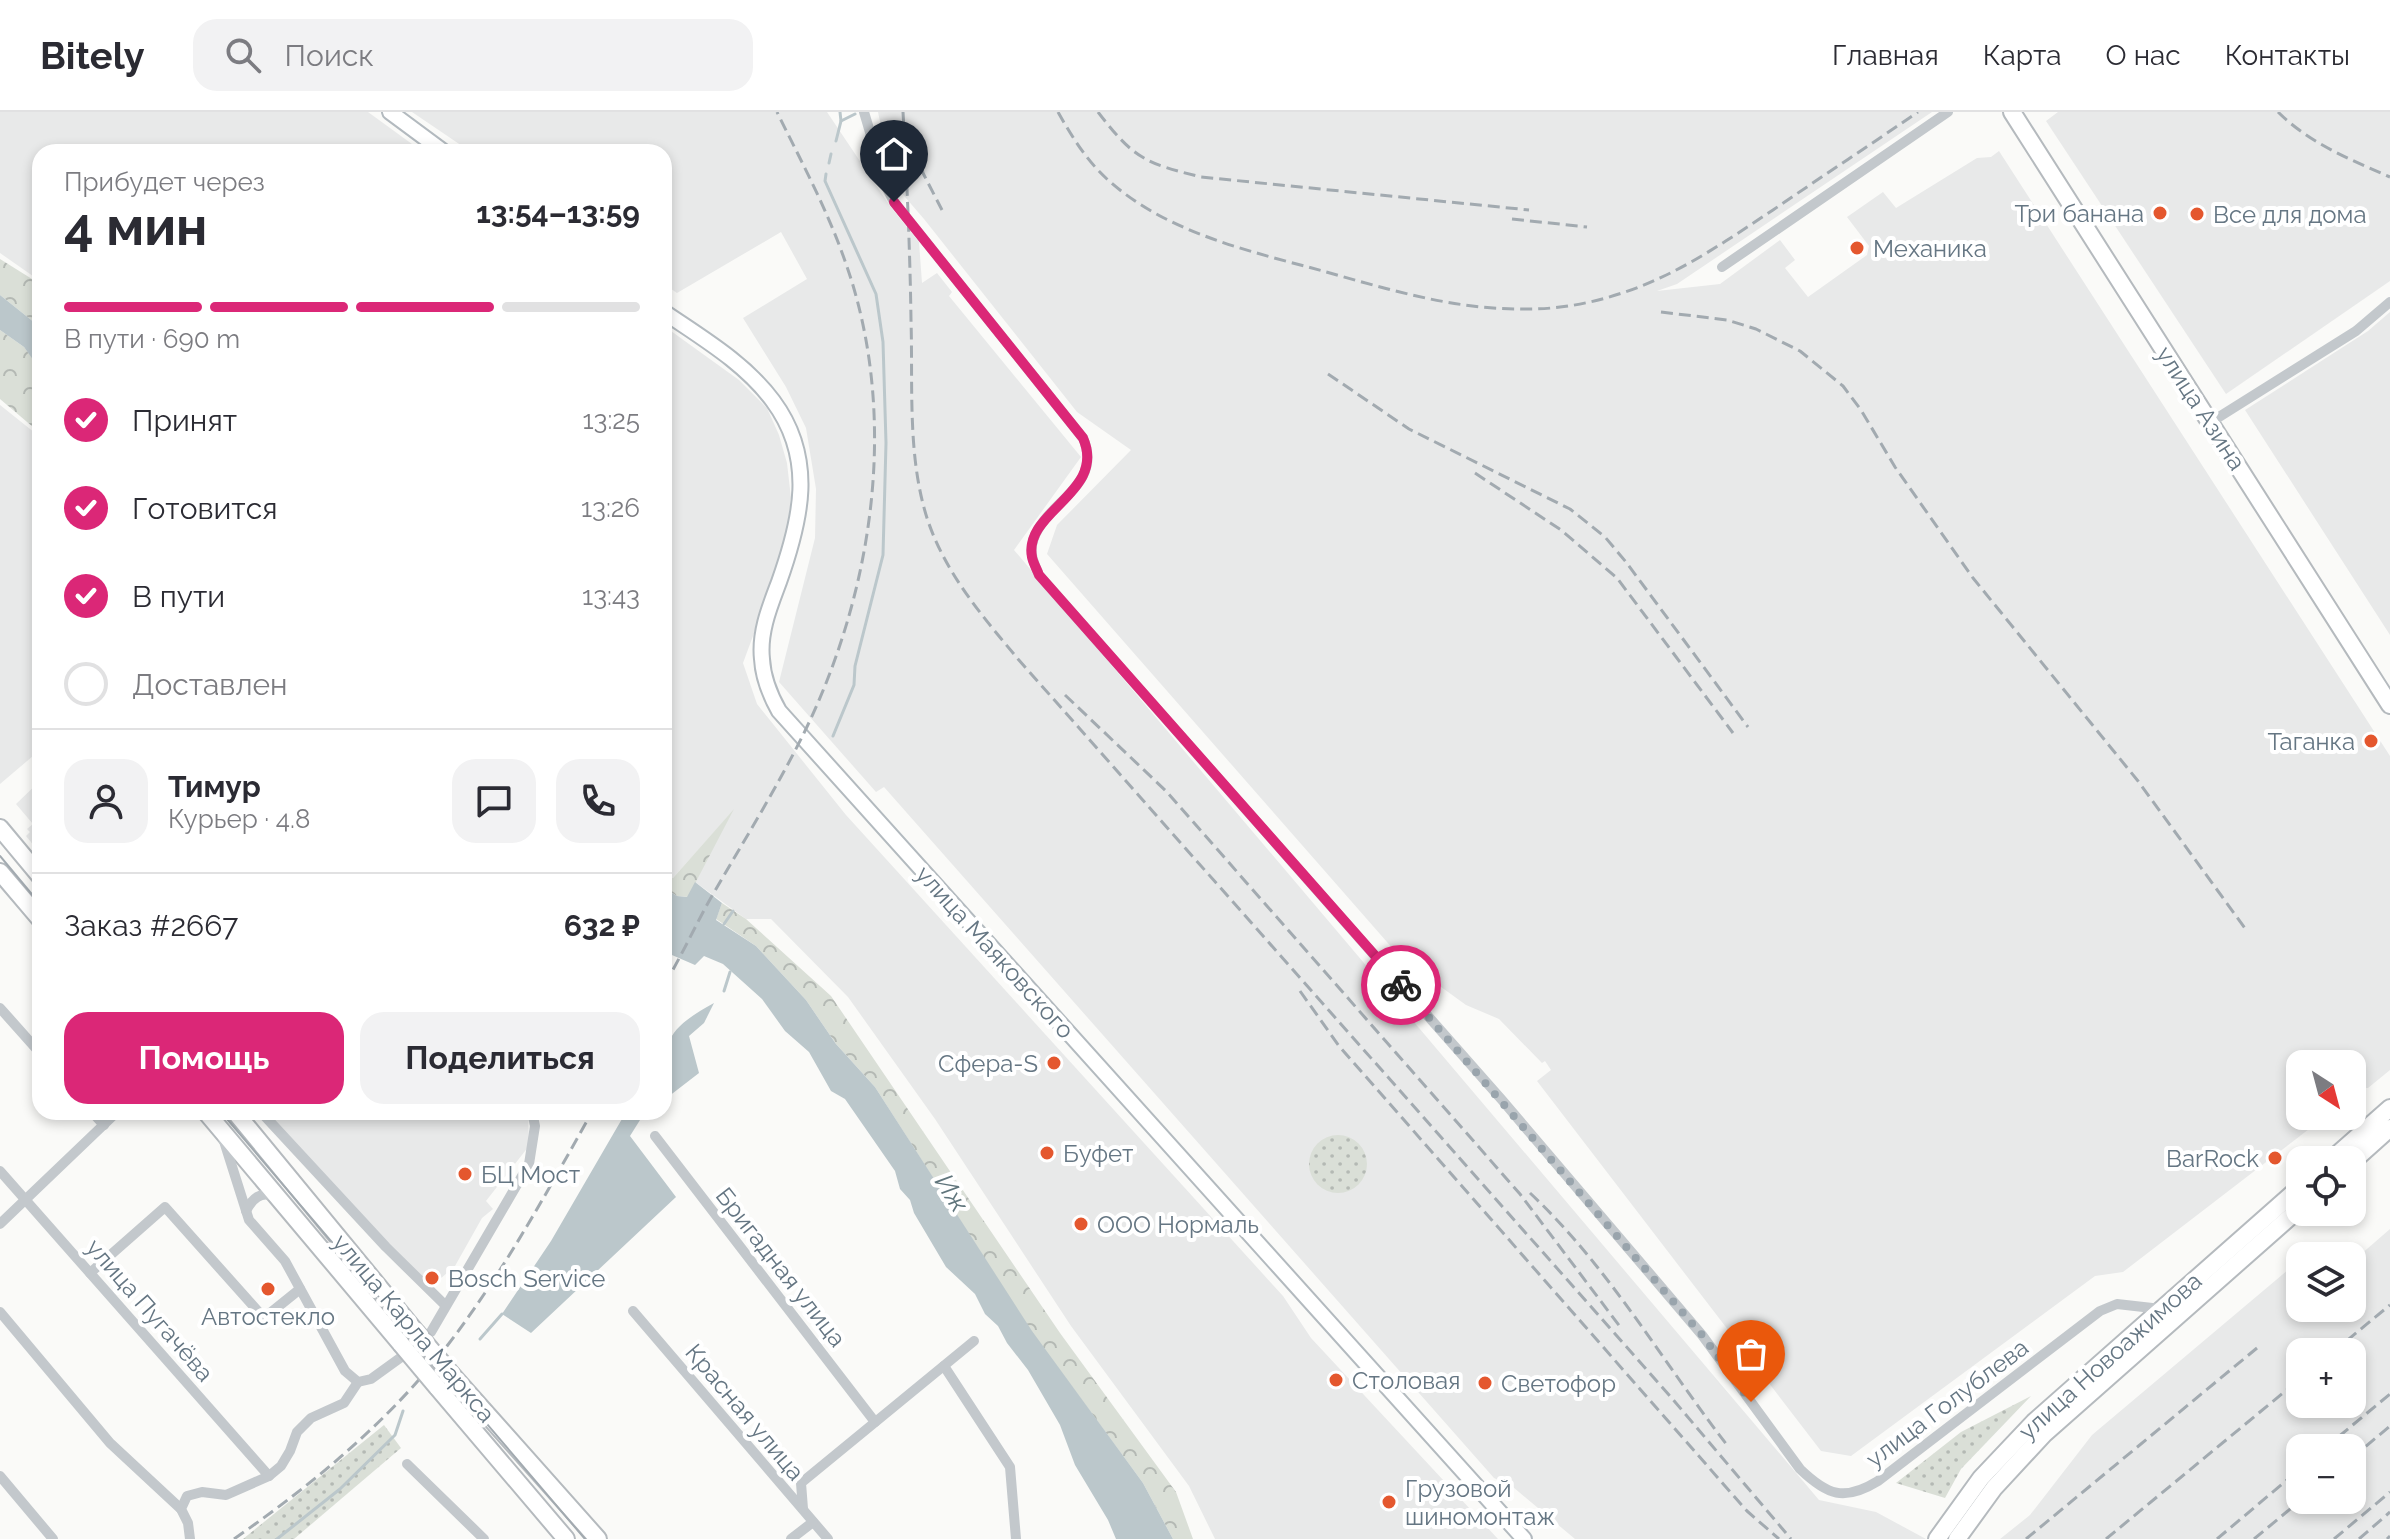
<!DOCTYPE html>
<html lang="ru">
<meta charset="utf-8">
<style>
body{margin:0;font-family:Raleway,sans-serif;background:#f2f2f3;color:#2b2b33;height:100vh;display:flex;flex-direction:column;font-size:30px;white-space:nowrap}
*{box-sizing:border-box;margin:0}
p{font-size:26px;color:#7c7c81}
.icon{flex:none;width:44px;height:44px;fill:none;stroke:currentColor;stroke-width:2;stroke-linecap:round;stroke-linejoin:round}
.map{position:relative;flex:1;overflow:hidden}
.details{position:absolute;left:32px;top:32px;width:640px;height:976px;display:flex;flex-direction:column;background:#fff;border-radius:24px;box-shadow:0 4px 12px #0003}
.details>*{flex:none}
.needle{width:52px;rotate:144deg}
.controls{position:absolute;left:2286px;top:938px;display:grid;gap:16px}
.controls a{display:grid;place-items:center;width:80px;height:80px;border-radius:16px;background:#fff;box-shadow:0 4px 12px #0003;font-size:40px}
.pin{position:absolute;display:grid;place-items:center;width:68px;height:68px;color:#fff;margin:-82px -34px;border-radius:50% 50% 50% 0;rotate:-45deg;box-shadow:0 0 8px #0007}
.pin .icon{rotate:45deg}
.courier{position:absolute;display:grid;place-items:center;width:80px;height:80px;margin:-40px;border:6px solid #db2777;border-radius:50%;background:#fff;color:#222;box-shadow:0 2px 10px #0007}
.overview em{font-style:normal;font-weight:700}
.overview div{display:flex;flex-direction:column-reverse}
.overview{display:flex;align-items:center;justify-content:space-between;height:136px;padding:0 32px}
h1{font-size:52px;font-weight:700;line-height:60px}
.bar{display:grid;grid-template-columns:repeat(4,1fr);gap:12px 8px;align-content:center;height:96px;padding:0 32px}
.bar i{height:10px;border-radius:6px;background:#e1e1e2}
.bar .selected{background:#db2777}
.bar p{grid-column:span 4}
.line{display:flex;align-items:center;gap:20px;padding:0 32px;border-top:2px solid #e1e1e2}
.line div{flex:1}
.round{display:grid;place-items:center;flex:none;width:84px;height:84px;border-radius:24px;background:#f2f2f3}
ol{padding:0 32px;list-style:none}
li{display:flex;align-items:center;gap:24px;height:88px}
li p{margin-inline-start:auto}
li .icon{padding:8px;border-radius:50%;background:#db2777;color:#fff;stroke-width:4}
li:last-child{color:#7c7c81}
li i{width:44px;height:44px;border:4px solid #e1e1e2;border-radius:50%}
.action{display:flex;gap:16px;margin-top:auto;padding:16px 32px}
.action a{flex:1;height:92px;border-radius:24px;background:#db2777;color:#fff;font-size:32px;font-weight:700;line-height:92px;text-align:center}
.action a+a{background:#f2f2f3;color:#2b2b33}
header{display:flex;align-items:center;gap:48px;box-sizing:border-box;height:112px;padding:0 40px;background:#fff;border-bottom:2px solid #e1e1e2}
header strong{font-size:38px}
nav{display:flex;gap:44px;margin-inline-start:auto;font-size:28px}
.search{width:560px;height:72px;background:#f2f2f3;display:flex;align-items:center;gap:20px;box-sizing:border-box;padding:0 28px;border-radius:24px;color:#7c7c81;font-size:30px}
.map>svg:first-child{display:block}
</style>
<header>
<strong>Bitely</strong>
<div class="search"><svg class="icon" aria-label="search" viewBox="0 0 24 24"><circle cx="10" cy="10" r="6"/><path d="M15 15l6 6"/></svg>Поиск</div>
<nav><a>Главная</a><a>Карта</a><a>О нас</a><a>Контакты</a></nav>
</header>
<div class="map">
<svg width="2390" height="1427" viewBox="0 0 2390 1427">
<defs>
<pattern id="grass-dots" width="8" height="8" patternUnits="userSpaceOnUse" patternTransform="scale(2)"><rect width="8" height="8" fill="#dadfd7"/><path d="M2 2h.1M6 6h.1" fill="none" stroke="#b4b9b4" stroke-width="1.8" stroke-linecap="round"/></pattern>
<pattern id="forest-crowns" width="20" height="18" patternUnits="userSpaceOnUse" patternTransform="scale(2)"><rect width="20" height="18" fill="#dadfd7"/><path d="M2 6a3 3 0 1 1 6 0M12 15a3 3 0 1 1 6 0" fill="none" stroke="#b4b9b4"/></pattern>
</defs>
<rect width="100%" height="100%" fill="#fafaf8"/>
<g fill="#e8e9e9" fill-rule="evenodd">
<polygon points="0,0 368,0 423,40 40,40 40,169 0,141"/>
<polygon points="412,0 827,0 890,94 919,130 922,171 937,161 952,180 949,184 1081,345 1014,438 1819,1388 1876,1400 1926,1427 1575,1427 1513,1375 1494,1366 884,675 876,680 779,570 815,426 816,377 806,316 786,275 743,206 807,167 781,120 677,181 664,172 664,40 471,40"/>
<polygon points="878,0 1932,0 1677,172 1657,179 1720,172 1780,128 1795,148 1785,156 1808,185 1867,143 1869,134 1847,105 1883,80 1896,96 1977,46 1991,45 1999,39 2390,644 2390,958 2368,976 2362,976 2352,984 2352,952 2300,952 2300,1004 2326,1004 2123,1160 2095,1164 1851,1344 1821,1339 1537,969 1551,958 1545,949 1542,951 1499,907 1466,893 1401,846 1047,442 1057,413 1131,338 1077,300 924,107 893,71"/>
<polygon points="2058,0 2390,0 2390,169 2226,282 2046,9"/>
<polygon points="2390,200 2390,523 2245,298 2368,219"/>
<polygon points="664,214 739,268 767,296 779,323 787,351 791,386 788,412 770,478 743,551 757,592 846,703 1283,1184 1311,1226 1498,1427 1215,1427 1189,1374 1071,1214 935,1007 848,885 771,807 746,807 695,770 731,701 673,766 664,761"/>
<polygon points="0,293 40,325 40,638 0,672"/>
<polygon points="40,669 40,741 26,724 30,720 27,717 33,712 16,692"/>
<polygon points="266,1000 528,1000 529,1034 486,1089 493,1097 482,1106 455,1154 432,1174 385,1129"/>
<path d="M 2390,1117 L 2390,1427 L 2000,1427 L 2030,1403 L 2092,1323 L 2295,1152 L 2300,1154 L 2300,1196 L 2352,1196 L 2352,1150 ZM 2300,1240 L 2352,1240 L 2352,1292 L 2300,1292 ZM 2300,1336 L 2352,1336 L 2352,1388 L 2300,1388 Z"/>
</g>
<g fill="url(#grass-dots)">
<circle cx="1338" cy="1052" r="29"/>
<polygon points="2031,1284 1961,1357 1945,1386 1896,1371 1961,1320"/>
<polygon points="384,1313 401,1336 294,1427 243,1427"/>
</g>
<g fill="url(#forest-crowns)">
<polygon points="0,147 40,172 40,215 0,183"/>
<polygon points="0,218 24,235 36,251 40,252 40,321 0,287"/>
<polygon points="734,697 688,785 677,784 664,776 664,761 673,766"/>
<polygon points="722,791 746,807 831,884 1060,1221 1176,1380 1193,1427 1173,1427 1143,1371 1031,1219 875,975 836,932 806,888 756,834 716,807"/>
</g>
<g fill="#bbc7cb">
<polygon points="0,183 40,215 40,252 36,252 24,235 0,218"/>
<polygon points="695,770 722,791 716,808 756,834 806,888 836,932 875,975 1032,1219 1143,1371 1173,1427 1116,1427 1108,1408 1075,1353 1060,1313 1028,1258 1007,1231 998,1214 985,1202 975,1182 946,1155 914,1101 910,1088 900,1077 895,1059 845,987 831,979 809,940 785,919 762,887 723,852 704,844 695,853 665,840 664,776 677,784 687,785"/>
<path d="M 714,891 L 704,911 L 689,924 L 699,961 L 664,988 C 664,932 661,920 714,891 Z"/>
<polygon points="626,1000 655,1000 653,1004 640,1008 630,1024 676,1085 531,1221 502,1202 551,1129"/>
</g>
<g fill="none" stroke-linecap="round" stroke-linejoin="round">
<g stroke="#bbc7cb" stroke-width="3">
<polyline points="841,9 855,2"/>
<polyline points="836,29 841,9 840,0"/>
<polyline points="829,51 831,42"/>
<polyline points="826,62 825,69 876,182 883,230 886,331 883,443 855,554 854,573 833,624"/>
<polyline points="724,812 733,799"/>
<polyline points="724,879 730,860"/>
<polyline points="480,1227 502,1202"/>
<polyline points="277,1427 340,1377 395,1323 403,1299"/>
</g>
<defs>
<g id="secondary">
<polyline points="390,0 444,40"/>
<path d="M 664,200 C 702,226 745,251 773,289 C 816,347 801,408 779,470 C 770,494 759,520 762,547 C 763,566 770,583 779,599 L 1524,1427"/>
</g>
<g id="primary">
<polyline points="2012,0 2390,593"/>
<polyline points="0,716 40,764"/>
<polyline points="0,760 40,807"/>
<polyline points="206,1000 401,1232"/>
<polyline points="235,1000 416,1220"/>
<polyline points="2331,1048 2390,996"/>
<polyline points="2352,1050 2390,1016"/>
<polyline points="452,1263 598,1427"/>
<polyline points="437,1275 566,1427"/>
<polyline points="1937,1427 1981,1366 2034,1310 2300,1075"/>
<polyline points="1957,1427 1994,1376 2044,1322 2300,1096"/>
</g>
</defs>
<use href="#secondary" stroke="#b3babf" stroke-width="18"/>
<use href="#primary" stroke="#b5babe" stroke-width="20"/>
<g stroke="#c3c8cc" stroke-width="10">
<path d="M 864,0 L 886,74 L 894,90 L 1083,326 C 1105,376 1040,391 1032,433 C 1030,444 1035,453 1039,463 L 1502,988 L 1702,1223 L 1800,1357 C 1827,1383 1844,1390 1878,1369 L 2100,1199 L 2117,1192 L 2161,1197"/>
<polyline points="1722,155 1948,0"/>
<polyline points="2211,310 2356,219 2390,190"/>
<polyline points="0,896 40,941"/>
<polyline points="92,1000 104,1013"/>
<polyline points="261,1000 386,1135 445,1193"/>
<polyline points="655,1024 875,1310"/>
<polyline points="223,1026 249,1108 285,1149 345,1259 358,1270 371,1267 400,1246"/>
<polyline points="0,1059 269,1364"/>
<path d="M 246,1099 C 252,1087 261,1078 275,1085"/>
<polyline points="0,1112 117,1000"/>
<polyline points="90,1161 165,1095 264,1206 300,1177"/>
<polyline points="633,1199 828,1427"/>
<polyline points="0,1200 110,1331 181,1397"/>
<polyline points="431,1220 529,1052 535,1014 532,1000"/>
<polyline points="944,1254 1010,1355 1016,1427"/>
<polyline points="407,1352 484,1427"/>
<polyline points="0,1364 53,1427"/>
<polyline points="803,1397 801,1371 974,1229"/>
<polyline points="190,1427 188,1411 181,1397 187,1384 202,1380 226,1383 269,1364 281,1354 290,1339 297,1320 311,1306 344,1291 358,1270"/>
<polyline points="791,1427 813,1410"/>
</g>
<use href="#secondary" stroke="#fff" stroke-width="14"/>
<use href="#primary" stroke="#fff" stroke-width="16"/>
<g stroke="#a2aab0" stroke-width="2">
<polyline points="0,744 40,792"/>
<polyline points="221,1000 585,1427"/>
</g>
<g stroke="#a2aab0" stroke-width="3" stroke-dasharray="12 6" stroke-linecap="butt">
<path d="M 903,0 C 907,69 910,138 911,208 C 913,273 907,346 928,409 C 946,462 983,505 1018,547 L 1670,1284 L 1791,1427"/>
<path d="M 1058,0 C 1072,25 1087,49 1108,68 C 1167,121 1249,139 1323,159 C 1387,177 1452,197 1519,197 C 1555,198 1590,192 1625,180 C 1679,162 1726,129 1773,98 C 1821,65 1870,33 1918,0"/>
<path d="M 1098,0 C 1134,47 1145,51 1201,65 L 1529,98"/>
<path d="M 2278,0 C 2309,31 2351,48 2390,65"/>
<polyline points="914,20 923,61 942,98"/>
<polyline points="1512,107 1587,115"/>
<polyline points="1661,200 1727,208 1756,217 1800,239 1843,274 1861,298 1895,355 1973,466 2138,669 2247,819"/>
<polyline points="1328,262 1409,317 1570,397 1605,425 1626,450 1748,615"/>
<polyline points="1475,361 1561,418 1617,466 1733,621"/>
<polyline points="1065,583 1166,679 1520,1082 1621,1216"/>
<path d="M 664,873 C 683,842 697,809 716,777 C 745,727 776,677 802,625 C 874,480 900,303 845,149 C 827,97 801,49 777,0"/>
<polyline points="1300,879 1339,934 1747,1399 1779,1427"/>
<path d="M 1530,1081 C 1608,1154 1662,1249 1727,1333"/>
<polyline points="2333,1240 2390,1193"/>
<polyline points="2325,1336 2390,1282"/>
<polyline points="2352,1346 2390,1314"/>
<path d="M 234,1427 C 313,1372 387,1311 447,1234 C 503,1161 547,1080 592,1000"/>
<polyline points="2026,1427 2257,1236"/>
<polyline points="2106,1427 2300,1267"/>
<polyline points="2217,1427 2300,1357"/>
<polyline points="2254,1427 2301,1388"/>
<polyline points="2334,1427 2390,1380"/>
<polyline points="2359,1427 2390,1400"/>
<polyline points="2387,1427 2390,1424"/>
</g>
<defs>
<g id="primary-bridge">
<polyline points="416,1220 452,1263"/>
<polyline points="401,1232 437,1275"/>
</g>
</defs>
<use href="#primary-bridge" stroke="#b5babe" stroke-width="20" stroke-linecap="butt"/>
<use href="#primary-bridge" stroke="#fff" stroke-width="16"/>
</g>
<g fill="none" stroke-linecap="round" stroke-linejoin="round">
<polyline stroke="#99a4ac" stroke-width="8" stroke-dasharray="0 14.4" points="1401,873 1702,1223 1751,1290"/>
<path stroke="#db2777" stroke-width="10" d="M 894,90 L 1083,326 C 1107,381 1023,399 1032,445 C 1033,451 1037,457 1039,463 L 1401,873"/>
</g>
<g fill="#e4572e" stroke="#fff" stroke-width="3">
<circle cx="2160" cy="101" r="8"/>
<circle cx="2197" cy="102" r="8"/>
<circle cx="1857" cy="136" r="8"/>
<circle cx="2371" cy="629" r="8"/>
<circle cx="1054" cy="951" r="8"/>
<circle cx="1047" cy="1041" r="8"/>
<circle cx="2275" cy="1046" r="8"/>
<circle cx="465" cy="1062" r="8"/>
<circle cx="1081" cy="1112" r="8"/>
<circle cx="432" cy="1166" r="8"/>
<circle cx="268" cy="1177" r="8"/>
<circle cx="1336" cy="1268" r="8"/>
<circle cx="1485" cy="1271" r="8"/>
<circle cx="1389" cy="1390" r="8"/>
</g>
<g text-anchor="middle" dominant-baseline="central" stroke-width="8" stroke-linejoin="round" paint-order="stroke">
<g font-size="24" fill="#657683" stroke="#fff" text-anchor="start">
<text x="2144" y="101" text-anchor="end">Три банана</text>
<text x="2213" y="102">Все для дома</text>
<text x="1873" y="136">Механика</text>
<text x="2355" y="629" text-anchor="end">Таганка</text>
<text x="1038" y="951" text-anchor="end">Сфера-S</text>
<text x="1063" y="1041">Буфет</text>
<text x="2259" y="1046" text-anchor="end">BarRock</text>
<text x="481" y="1062">БЦ Мост</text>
<text x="1097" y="1112">ООО Нормаль</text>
<text x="448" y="1166">Bosch Service</text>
<text x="268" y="1204" text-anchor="middle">Автостекло</text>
<text x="1352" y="1268">Столовая</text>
<text x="1501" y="1271">Светофор</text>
<text x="1405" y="1376">Грузовой<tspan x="1405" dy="28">шиномонтаж</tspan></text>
</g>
<g font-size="24" fill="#657683" stroke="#fff">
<text transform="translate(2201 296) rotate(57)">улица Азина</text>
<text transform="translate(995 840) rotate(48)">улица Маяковского</text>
<text transform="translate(781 1155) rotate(52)">Бригадная улица</text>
<text transform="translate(150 1198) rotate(49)">улица Пугачёва</text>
<text transform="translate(414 1216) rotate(50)">улица Карла Маркса</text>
<text transform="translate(2110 1244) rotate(-42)">улица Новоажимова</text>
<text transform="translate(1947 1291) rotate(-37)">улица Голублева</text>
<text transform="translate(745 1300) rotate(50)">Красная улица</text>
</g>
<g font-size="26" font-style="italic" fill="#60757c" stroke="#fff">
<text transform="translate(952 1081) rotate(58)">Иж</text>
</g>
</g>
</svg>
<div class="controls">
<a><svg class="needle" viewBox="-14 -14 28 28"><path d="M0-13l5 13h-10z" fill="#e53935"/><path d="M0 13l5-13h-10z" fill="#7c7c81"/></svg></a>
<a><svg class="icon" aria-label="locate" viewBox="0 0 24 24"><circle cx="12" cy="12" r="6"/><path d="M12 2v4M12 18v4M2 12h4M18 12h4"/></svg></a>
<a><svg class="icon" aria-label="layers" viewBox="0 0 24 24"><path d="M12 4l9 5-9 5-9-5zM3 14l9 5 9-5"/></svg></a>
<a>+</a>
<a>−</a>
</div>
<div class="pin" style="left:1751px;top:1290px;background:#ea580c"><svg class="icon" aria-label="bag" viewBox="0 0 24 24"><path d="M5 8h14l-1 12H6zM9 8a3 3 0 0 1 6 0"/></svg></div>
<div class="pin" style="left:894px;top:90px;background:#1f2937"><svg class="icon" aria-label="home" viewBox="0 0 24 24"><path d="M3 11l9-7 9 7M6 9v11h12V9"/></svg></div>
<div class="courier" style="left:1401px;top:873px"><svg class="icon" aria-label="bike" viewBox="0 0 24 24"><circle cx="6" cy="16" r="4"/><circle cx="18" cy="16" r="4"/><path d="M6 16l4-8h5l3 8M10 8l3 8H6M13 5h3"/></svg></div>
<section class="details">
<div class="overview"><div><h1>4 мин</h1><p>Прибудет через</p></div><em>13:54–13:59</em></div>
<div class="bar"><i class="selected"></i><i class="selected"></i><i class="selected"></i><i></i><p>В пути · 690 m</p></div>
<ol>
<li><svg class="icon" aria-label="check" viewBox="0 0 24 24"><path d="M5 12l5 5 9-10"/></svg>Принят<p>13:25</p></li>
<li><svg class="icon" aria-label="check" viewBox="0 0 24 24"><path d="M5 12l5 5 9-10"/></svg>Готовится<p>13:26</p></li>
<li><svg class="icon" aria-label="check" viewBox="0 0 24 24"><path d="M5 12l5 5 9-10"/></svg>В пути<p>13:43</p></li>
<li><i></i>Доставлен</li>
</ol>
<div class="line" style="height:144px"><a class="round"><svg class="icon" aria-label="person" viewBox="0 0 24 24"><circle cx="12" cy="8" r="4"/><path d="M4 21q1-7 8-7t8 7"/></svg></a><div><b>Тимур</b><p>Курьер · 4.8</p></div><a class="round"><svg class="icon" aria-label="chat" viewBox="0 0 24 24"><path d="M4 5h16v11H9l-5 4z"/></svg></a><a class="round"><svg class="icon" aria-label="phone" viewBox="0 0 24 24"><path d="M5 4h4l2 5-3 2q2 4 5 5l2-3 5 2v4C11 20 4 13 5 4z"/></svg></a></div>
<div class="line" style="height:104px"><div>Заказ #2667</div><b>632 ₽</b></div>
<div class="action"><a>Помощь</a><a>Поделиться</a></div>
</section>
</div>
